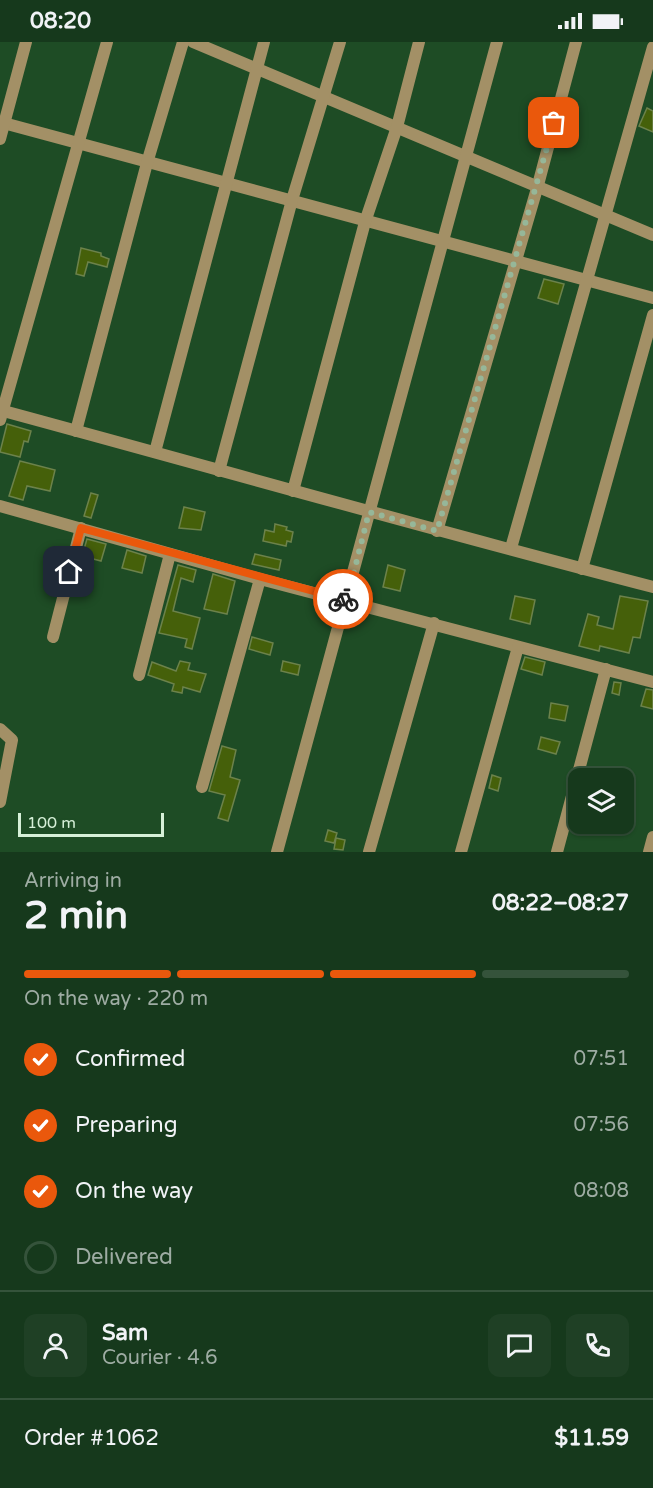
<!DOCTYPE html>
<meta charset="utf-8">
<style>
body{margin:0;font-family:"Varela Round",sans-serif;background:#1f4025;color:#f1f3f6;height:100vh;display:flex;flex-direction:column;font-size:22px;white-space:nowrap}
*{box-sizing:border-box;margin:0}
p{font-size:20px;color:#9eaca3}
.icon{flex:none;width:33px;height:33px;fill:none;stroke:currentColor;stroke-width:2;stroke-linecap:round;stroke-linejoin:round}
.map{position:relative;height:810px;overflow:hidden}
.side{display:flex;flex-direction:column;background:#16391c;flex:1}
.side>*{flex:none}
.tools{position:absolute;left:568px;top:726px;display:grid;gap:12px}
.tools a{display:grid;place-items:center;width:66px;height:66px;border-radius:12px;background:#16391c;box-shadow:0 2px 4px #0004,0 0 0 2px #35533b;font-size:30px}
.scale{position:absolute;left:18px;bottom:15px;width:146px;box-sizing:border-box;padding-left:6px;border:3px solid #d6f0d8;border-top:0;font-size:16px;line-height:21px;white-space:nowrap;color:#d6f0d8;-webkit-text-stroke:4px #1e4c25;paint-order:stroke}
.pin{position:absolute;display:grid;place-items:center;width:51px;height:51px;color:#fff;margin:-26px;border-radius:12px;box-shadow:0 3px 9px #0006}
.courier{position:absolute;display:grid;place-items:center;width:60px;height:60px;margin:-30px;border:4px solid #ea580c;border-radius:50%;background:#fff;color:#222;box-shadow:0 2px 8px #0007}
.overview em{font-style:normal;font-weight:700}
.overview div{display:flex;flex-direction:column-reverse}
.overview{display:flex;align-items:center;justify-content:space-between;height:102px;padding:0 24px}
h1{font-size:39px;font-weight:700;line-height:45px}
.bar{display:grid;grid-template-columns:repeat(4,1fr);gap:9px 6px;align-content:center;height:72px;padding:0 24px}
.bar i{height:8px;border-radius:4px;background:#35533b}
.bar .selected{background:#ea580c}
.bar p{grid-column:span 4}
.line{display:flex;align-items:center;gap:15px;padding:0 24px;border-top:2px solid #35533b}
.line div{flex:1}
.round{display:grid;place-items:center;flex:none;width:63px;height:63px;border-radius:12px;background:#1f4025}
ol{padding:0 24px;list-style:none}
li{display:flex;align-items:center;gap:18px;height:66px}
li p{margin-inline-start:auto}
li .icon{padding:6px;border-radius:50%;background:#ea580c;color:#fff;stroke-width:4}
li:last-child{color:#9eaca3}
li i{width:33px;height:33px;border:3px solid #35533b;border-radius:50%}
.status{display:flex;justify-content:space-between;align-items:center;height:42px;padding:0 30px;background:#16391c;direction:ltr}
.status svg{height:16px;fill:currentColor}
.map>svg:first-child{display:block}
</style>
<div class="status"><b>08:20</b><svg viewBox="0 0 49 12"><path d="M0 12V9h3v3zM5 12V6h3v6zM10 12V3h3v9zM15 12V0h3v12zM26 1h20v11H26zM47 4h2v5h-2z"/></svg></div>
<div class="map">
<svg width="653" height="810" viewBox="0 0 653 810">
<rect width="100%" height="100%" fill="#1e4c25"/>
<g fill="#45600a" stroke="#6c824b" stroke-width="1.5">
<polygon points="647,66 653,69 653,90 639,84"/>
<polygon points="81,206 101,211 101,214 109,217 107,225 88,220 84,234 76,232"/>
<polygon points="544,237 564,242 558,262 538,256"/>
<polygon points="7,382 31,389 28,400 24,399 20,415 0,410"/>
<polygon points="20,419 55,428 50,449 27,444 23,458 9,454"/>
<polygon points="91,451 98,453 91,476 84,474"/>
<polygon points="184,465 205,470 201,488 179,486"/>
<polygon points="275,482 287,485 286,488 293,490 291,500 287,499 286,504 263,499 265,488 274,490"/>
<polygon points="87,497 106,502 101,519 82,514"/>
<polygon points="127,508 146,514 142,531 122,526"/>
<polygon points="255,512 281,518 279,528 252,522"/>
<polygon points="178,523 196,528 193,540 181,536 173,569 200,576 192,607 185,605 187,597 159,591"/>
<polygon points="388,523 405,528 400,549 383,545"/>
<polygon points="213,532 235,539 227,572 204,567"/>
<polygon points="515,554 535,558 530,582 510,577"/>
<polygon points="620,554 648,559 640,596 633,595 629,611 600,604 599,609 579,604 588,572 599,575 597,583 613,587"/>
<polygon points="252,595 273,601 270,613 249,607"/>
<polygon points="525,615 545,620 542,633 521,627"/>
<polygon points="180,619 190,621 188,628 206,632 200,650 183,645 182,651 172,649 174,642 148,633 152,620 176,629"/>
<polygon points="283,619 300,623 298,633 281,629"/>
<polygon points="614,640 621,641 619,653 612,651"/>
<polygon points="646,647 653,648 653,667 641,664"/>
<polygon points="551,661 568,664 565,679 549,676"/>
<polygon points="541,695 560,700 556,712 538,707"/>
<polygon points="222,704 236,708 230,735 240,738 228,779 218,776 225,753 209,749"/>
<polygon points="492,733 501,736 498,749 489,746"/>
<polygon points="328,788 337,791 334,801 325,799"/>
<polygon points="336,796 345,798 343,808 334,807"/>
</g>
<g fill="none" stroke-linecap="round" stroke-linejoin="round">
<g stroke="#a39066" stroke-width="12">
<polyline points="193,0 653,193"/>
<polyline points="0,80 653,256"/>
<polyline points="0,97 26,0"/>
<path d="M 0,368 C 218,427 435,489 653,545"/>
<polyline points="0,378 107,0"/>
<polyline points="76,389 147,121 183,0"/>
<polyline points="155,410 264,0"/>
<polyline points="219,429 292,158 340,0"/>
<polyline points="293,449 365,180 397,85 419,0"/>
<polyline points="0,464 260,537 653,640"/>
<polyline points="437,489 538,143 576,0"/>
<polyline points="511,506 653,5"/>
<polyline points="582,527 653,273"/>
<polyline points="53,595 81,486"/>
<polyline points="139,633 170,512"/>
<polyline points="0,687 12,698 0,760"/>
<polyline points="202,745 260,537"/>
<polyline points="277,810 497,0"/>
<polyline points="369,810 434,581"/>
<polyline points="461,810 518,605"/>
<polyline points="557,810 606,627"/>
<polyline points="649,810 653,795"/>
</g>
</g>
<g fill="none" stroke-linecap="round" stroke-linejoin="round">
<polyline stroke="#96b799" stroke-width="6" stroke-dasharray="0 10.8" points="343,557 347,558 369,470 437,489 554,81"/>
<polyline stroke="#ea580c" stroke-width="8" points="69,530 81,486 343,557"/>
</g>
</svg>
<div class="tools">
<a><svg class="icon" aria-label="layers" viewBox="0 0 24 24"><path d="M12 4l9 5-9 5-9-5zM3 14l9 5 9-5"/></svg></a>
</div>
<div class="scale">100 m</div>
<div class="pin" style="left:554px;top:81px;background:#ea580c"><svg class="icon" aria-label="bag" viewBox="0 0 24 24"><path d="M5 8h14l-1 12H6zM9 8a3 3 0 0 1 6 0"/></svg></div>
<div class="pin" style="left:69px;top:530px;background:#1f2937"><svg class="icon" aria-label="home" viewBox="0 0 24 24"><path d="M3 11l9-7 9 7M6 9v11h12V9"/></svg></div>
<div class="courier" style="left:343px;top:557px"><svg class="icon" aria-label="bike" viewBox="0 0 24 24"><circle cx="6" cy="16" r="4"/><circle cx="18" cy="16" r="4"/><path d="M6 16l4-8h5l3 8M10 8l3 8H6M13 5h3"/></svg></div>
</div>
<section class="side">
<div class="overview"><div><h1>2 min</h1><p>Arriving in</p></div><em>08:22–08:27</em></div>
<div class="bar"><i class="selected"></i><i class="selected"></i><i class="selected"></i><i></i><p>On the way · 220 m</p></div>
<ol>
<li><svg class="icon" aria-label="check" viewBox="0 0 24 24"><path d="M5 12l5 5 9-10"/></svg>Confirmed<p>07:51</p></li>
<li><svg class="icon" aria-label="check" viewBox="0 0 24 24"><path d="M5 12l5 5 9-10"/></svg>Preparing<p>07:56</p></li>
<li><svg class="icon" aria-label="check" viewBox="0 0 24 24"><path d="M5 12l5 5 9-10"/></svg>On the way<p>08:08</p></li>
<li><i></i>Delivered</li>
</ol>
<div class="line" style="height:108px"><a class="round"><svg class="icon" aria-label="person" viewBox="0 0 24 24"><circle cx="12" cy="8" r="4"/><path d="M4 21q1-7 8-7t8 7"/></svg></a><div><b>Sam</b><p>Courier · 4.6</p></div><a class="round"><svg class="icon" aria-label="chat" viewBox="0 0 24 24"><path d="M4 5h16v11H9l-5 4z"/></svg></a><a class="round"><svg class="icon" aria-label="phone" viewBox="0 0 24 24"><path d="M5 4h4l2 5-3 2q2 4 5 5l2-3 5 2v4C11 20 4 13 5 4z"/></svg></a></div>
<div class="line" style="height:78px"><div>Order #1062</div><b>$11.59</b></div>
</section>
